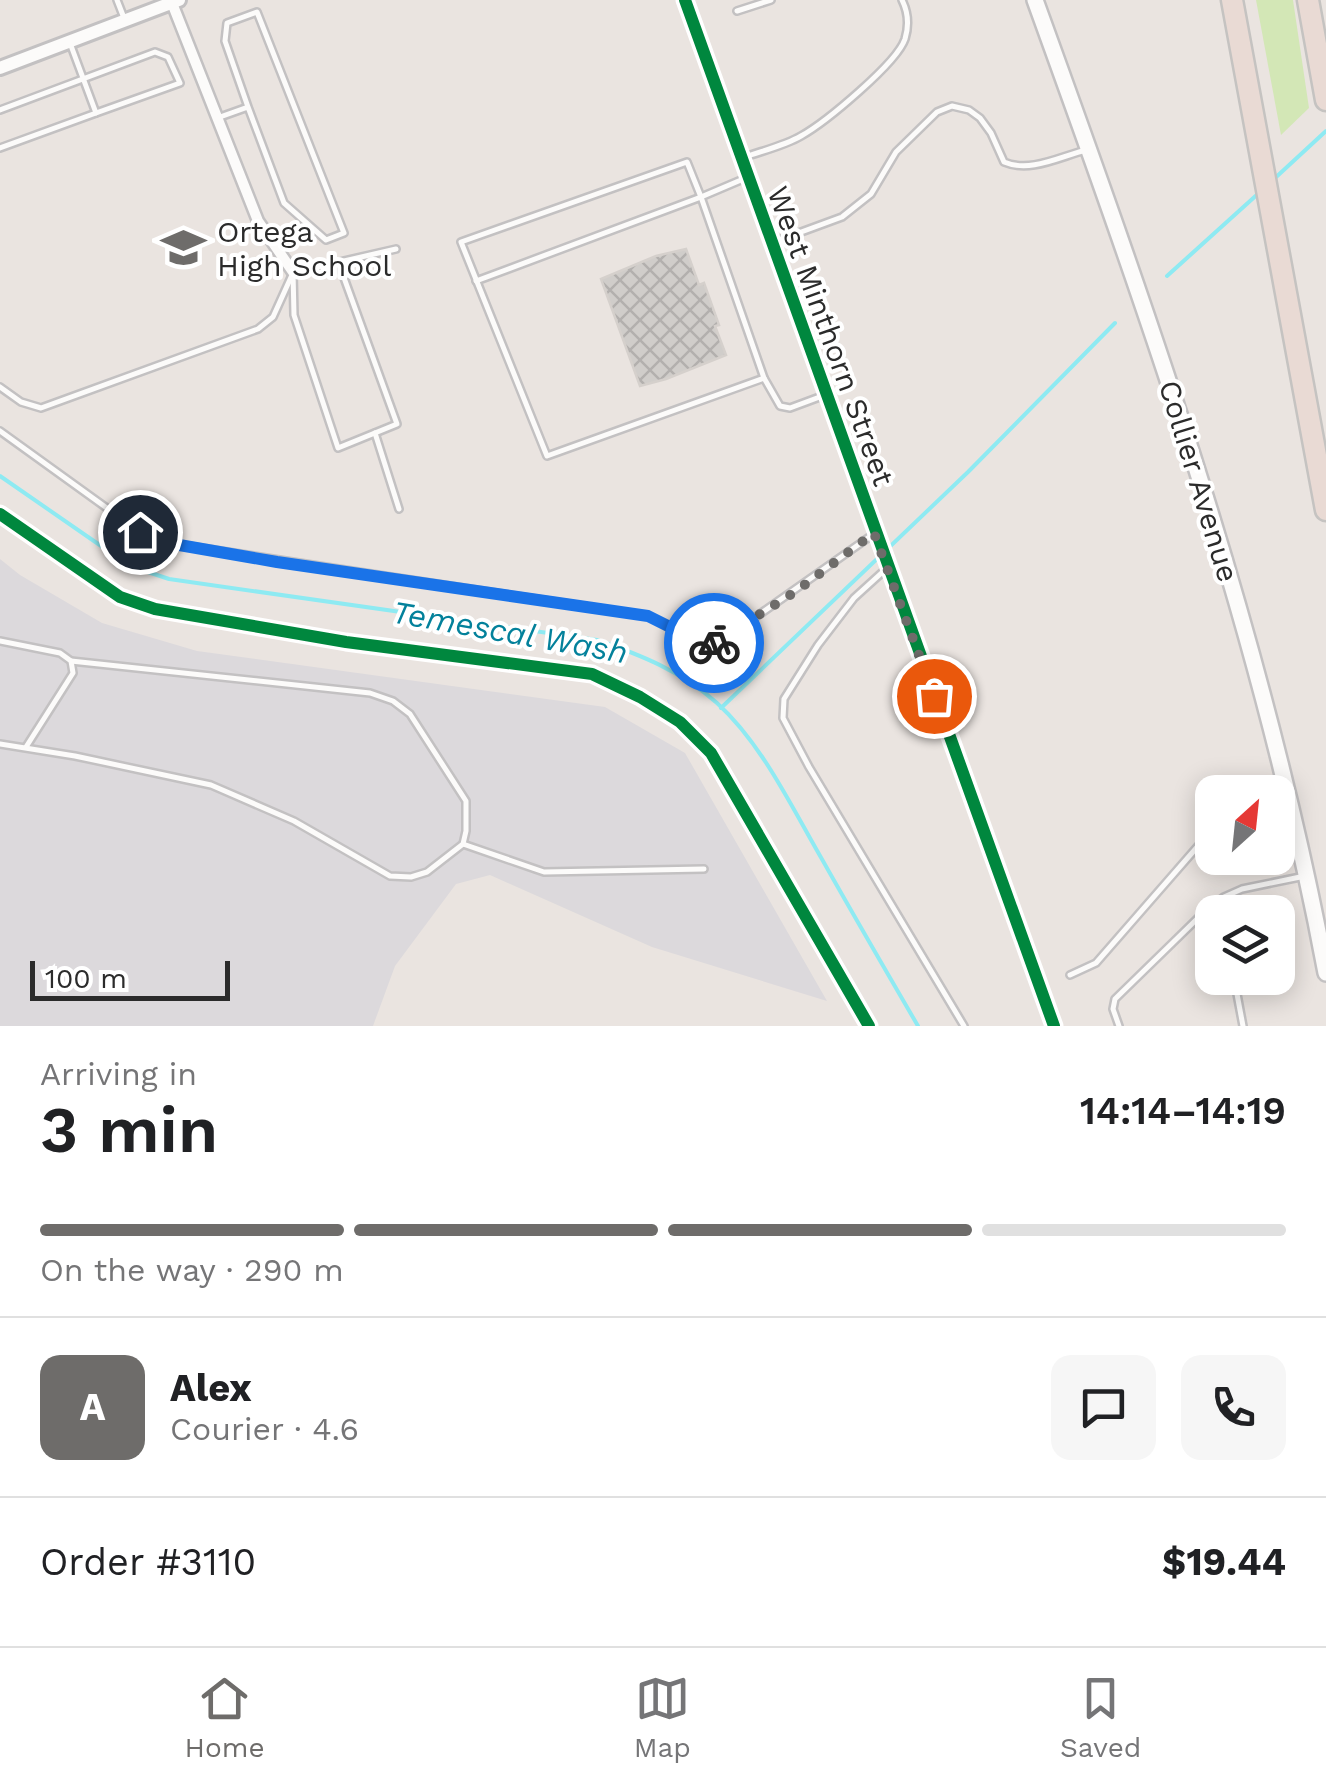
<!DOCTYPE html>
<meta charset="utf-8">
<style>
body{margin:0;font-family:"Work Sans",sans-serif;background:#f6f6f6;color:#202124;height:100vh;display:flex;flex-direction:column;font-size:38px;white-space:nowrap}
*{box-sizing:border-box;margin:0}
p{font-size:32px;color:#757577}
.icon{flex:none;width:55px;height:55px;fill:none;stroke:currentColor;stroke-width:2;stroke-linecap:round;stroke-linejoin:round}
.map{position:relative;height:1026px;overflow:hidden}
.sheet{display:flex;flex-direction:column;background:#fff;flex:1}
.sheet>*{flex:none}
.needle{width:65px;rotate:27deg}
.fabs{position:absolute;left:1195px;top:775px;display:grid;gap:20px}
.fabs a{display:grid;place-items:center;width:100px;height:100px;border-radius:20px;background:#fff;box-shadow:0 5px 25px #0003;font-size:50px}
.scale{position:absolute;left:30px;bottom:25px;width:200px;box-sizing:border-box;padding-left:10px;border:5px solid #2b2b2b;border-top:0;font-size:28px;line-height:35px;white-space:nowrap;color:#2b2b2b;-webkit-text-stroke:8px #fff;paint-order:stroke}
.pin{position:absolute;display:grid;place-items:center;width:85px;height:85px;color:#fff;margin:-42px;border:5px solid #fff;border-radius:50%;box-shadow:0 2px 10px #0007}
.courier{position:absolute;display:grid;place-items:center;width:100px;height:100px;margin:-50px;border:8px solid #1a73e8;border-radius:50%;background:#fff;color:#222;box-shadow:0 2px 12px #0007}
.overview em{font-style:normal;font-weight:600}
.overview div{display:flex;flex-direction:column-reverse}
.overview{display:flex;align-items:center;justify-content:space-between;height:170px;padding:0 40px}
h1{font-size:65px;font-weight:600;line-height:75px}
.bar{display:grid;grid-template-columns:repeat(4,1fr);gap:15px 10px;align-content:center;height:120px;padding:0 40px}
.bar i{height:12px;border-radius:8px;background:#e0e0e0}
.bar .active{background:#6e6c6a}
.bar p{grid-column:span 4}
.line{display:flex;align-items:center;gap:25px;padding:0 40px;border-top:2px solid #e0e0e0}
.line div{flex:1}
.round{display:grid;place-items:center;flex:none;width:105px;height:105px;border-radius:20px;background:#f6f6f6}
.tabs{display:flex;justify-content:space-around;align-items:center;height:140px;border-top:2px solid #e0e0e0;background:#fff;font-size:28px;color:#757577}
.tabs a{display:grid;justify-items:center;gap:5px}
.tabs .active{color:#6e6c6a}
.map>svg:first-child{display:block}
</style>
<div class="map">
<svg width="1326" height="1026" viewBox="0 0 1326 1026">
<defs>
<pattern id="building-cross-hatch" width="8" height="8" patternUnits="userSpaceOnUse" patternTransform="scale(2.5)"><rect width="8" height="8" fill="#d0cdca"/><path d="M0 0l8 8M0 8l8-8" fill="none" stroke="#b3b0ae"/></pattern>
</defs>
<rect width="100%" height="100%" fill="#eae4e0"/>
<polygon fill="#dcd9dc" points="0,559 20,575 102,623 197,651 605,707 685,753 827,1001 652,947 490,875 456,884 395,966 373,1026 0,1026"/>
<polygon fill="#d3e7b6" points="1256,0 1293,0 1309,108 1281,135"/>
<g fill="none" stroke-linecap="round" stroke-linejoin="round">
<g stroke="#8eeaf2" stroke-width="4">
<polyline points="1274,179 1326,131"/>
<polyline points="1167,276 1260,192"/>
<path d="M 0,476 L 130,566 L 169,579 L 597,640 C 641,655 681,671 717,703 C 763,745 792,808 823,861 C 854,916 886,971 918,1026"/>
<polyline points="721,708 968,472 1115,323"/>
</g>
</g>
<polygon fill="url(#building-cross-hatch)" stroke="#d5d0cc" stroke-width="2.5" points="686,249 699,285 704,283 719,325 715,326 726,355 666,379 640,386 601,279 656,256"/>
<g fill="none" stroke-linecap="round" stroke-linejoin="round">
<defs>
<g id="service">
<polyline points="117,0 124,18"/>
<polyline points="737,11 771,0"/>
<polyline points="0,110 155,52 168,57 180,83 96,113"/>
<polyline points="220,117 248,107 284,203 326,240 344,233 257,12 227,23 225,41 248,107"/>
<polyline points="0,148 96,113 70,43"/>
<path d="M 742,158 C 761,151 784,146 801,136 C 826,122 897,63 905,39 C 909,26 908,12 902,0"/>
<polyline points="748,177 701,197 687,162 461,242 547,456 764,378"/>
<path d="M 774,242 L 842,217 L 871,194 L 896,152 L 937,112 L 952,106 L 969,110 L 980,118 L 991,133 L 1004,162 C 1030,173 1059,157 1086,150"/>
<polyline points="293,272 294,315 338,448 397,424 339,264"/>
<polyline points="296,272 396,249"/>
<polyline points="476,281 701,197 764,378 780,406 790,408 825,395"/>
<polyline points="0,387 21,402 41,408 258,329 273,317 292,275"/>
<polyline points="0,431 140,532 162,542 648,616 704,644 726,638 875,533"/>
<polyline points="375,433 399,509"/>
<polyline points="887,568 854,598 818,645 784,699 783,718 809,767 964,1026"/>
<polyline points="0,641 60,653 71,661 73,673 26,747"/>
<polyline points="0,744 75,756 211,785 294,821 390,876 411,877 427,872 463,844 466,831 466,801 410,714 393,701 370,693 71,661"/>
<polyline points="463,844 544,872 704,869"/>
<polyline points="1070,975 1096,963 1212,830"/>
<polyline points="1234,978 1243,1026"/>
<polyline points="1119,1026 1113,1009 1115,999 1197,919 1224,897 1242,889 1305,876"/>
</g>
<g id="minor">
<polyline points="685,0 1054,1026"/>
<polyline points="172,3 258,221 293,272"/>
</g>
<polyline id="tertiary" points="0,68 179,0"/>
<path id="secondary" d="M 1035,0 C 1150,318 1264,640 1326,973"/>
<g id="motorway">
<polyline points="1232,0 1326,510"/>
<polyline points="1308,0 1326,100"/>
</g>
</defs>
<use href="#service" stroke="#c3c1c2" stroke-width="10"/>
<use href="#minor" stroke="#c3c1c2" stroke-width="15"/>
<use href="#tertiary" stroke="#c3c1c2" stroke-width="18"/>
<use href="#secondary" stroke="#c3c1c2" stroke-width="20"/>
<use href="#motorway" stroke="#c5c3c1" stroke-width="25"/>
<use href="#service" stroke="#fcfbfa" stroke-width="5"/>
<use href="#minor" stroke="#fcfbfa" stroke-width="10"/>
<use href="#tertiary" stroke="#fcfbfa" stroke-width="12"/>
<use href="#secondary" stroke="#fcfbfa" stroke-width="15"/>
<use href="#motorway" stroke="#e9dad4" stroke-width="20"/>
<defs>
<g id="cycleway">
<polyline points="685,0 1054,1026"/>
<polyline points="0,514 120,597 155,609 346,642 592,674 640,697 680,722 711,753 869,1026"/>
</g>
</defs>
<use href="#cycleway" stroke="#fff" stroke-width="19"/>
<use href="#cycleway" stroke="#00873e" stroke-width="12"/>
</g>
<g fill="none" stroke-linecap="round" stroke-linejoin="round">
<polyline stroke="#6e6c6a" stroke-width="10" stroke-dasharray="0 18" points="714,643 795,592 874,533 934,696"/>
<polyline stroke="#1a73e8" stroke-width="12" points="140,532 162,542 277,562 648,616 704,644 714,643"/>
</g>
<defs>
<symbol id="school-bare" viewBox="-9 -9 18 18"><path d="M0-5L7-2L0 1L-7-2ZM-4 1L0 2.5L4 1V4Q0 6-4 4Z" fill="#6e6c6a" stroke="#fff" stroke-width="2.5" paint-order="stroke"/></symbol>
</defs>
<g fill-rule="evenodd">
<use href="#school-bare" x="152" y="216" width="63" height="63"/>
</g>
<g text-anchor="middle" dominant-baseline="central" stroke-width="8" stroke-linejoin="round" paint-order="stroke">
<g font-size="30" fill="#2b2b2b" stroke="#fff" text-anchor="start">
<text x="217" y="231">Ortega<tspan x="217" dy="34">High School</tspan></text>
</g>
<g font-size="30" fill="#2b2b2b" stroke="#fff">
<text transform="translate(831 336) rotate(70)">West Minthorn Street</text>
<text transform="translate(1199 481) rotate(73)">Collier Avenue</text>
</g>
<g font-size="32" font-style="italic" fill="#03819b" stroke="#fff">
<text transform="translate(510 632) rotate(10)">Temescal Wash</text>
</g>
</g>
</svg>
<div class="fabs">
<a><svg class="needle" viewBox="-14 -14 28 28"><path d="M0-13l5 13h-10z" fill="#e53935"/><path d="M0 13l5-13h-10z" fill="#757577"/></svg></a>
<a><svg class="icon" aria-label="layers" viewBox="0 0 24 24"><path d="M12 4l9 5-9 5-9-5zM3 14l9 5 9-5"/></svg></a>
</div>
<div class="scale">100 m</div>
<div class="pin" style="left:934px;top:696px;background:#ea580c"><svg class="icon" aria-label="bag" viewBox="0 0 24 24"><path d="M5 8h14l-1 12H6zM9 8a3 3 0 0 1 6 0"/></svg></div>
<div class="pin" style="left:140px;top:532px;background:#1f2937"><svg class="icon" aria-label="home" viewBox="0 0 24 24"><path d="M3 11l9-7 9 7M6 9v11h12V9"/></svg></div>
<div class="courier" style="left:714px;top:643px"><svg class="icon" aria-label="bike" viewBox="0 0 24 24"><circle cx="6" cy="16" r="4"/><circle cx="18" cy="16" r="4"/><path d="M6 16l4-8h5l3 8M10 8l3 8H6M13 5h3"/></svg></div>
</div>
<section class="sheet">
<div class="overview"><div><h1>3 min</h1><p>Arriving in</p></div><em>14:14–14:19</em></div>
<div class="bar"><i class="active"></i><i class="active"></i><i class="active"></i><i></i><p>On the way · 290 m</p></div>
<div class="line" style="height:180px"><b class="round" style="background:#6e6c6a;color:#fff">A</b><div><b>Alex</b><p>Courier · 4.6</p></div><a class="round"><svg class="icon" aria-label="chat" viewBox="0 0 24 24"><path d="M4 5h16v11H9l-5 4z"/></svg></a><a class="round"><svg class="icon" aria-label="phone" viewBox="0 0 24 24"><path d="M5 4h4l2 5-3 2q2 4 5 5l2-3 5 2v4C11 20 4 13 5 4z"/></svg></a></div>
<div class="line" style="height:130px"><div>Order #3110</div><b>$19.44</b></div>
</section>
<nav class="tabs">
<a class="active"><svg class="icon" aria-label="home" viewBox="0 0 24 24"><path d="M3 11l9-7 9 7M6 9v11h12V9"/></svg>Home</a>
<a><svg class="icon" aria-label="map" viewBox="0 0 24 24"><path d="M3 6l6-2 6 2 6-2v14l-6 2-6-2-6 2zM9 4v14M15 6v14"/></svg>Map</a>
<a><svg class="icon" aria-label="saved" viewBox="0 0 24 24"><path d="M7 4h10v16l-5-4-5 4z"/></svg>Saved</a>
</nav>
